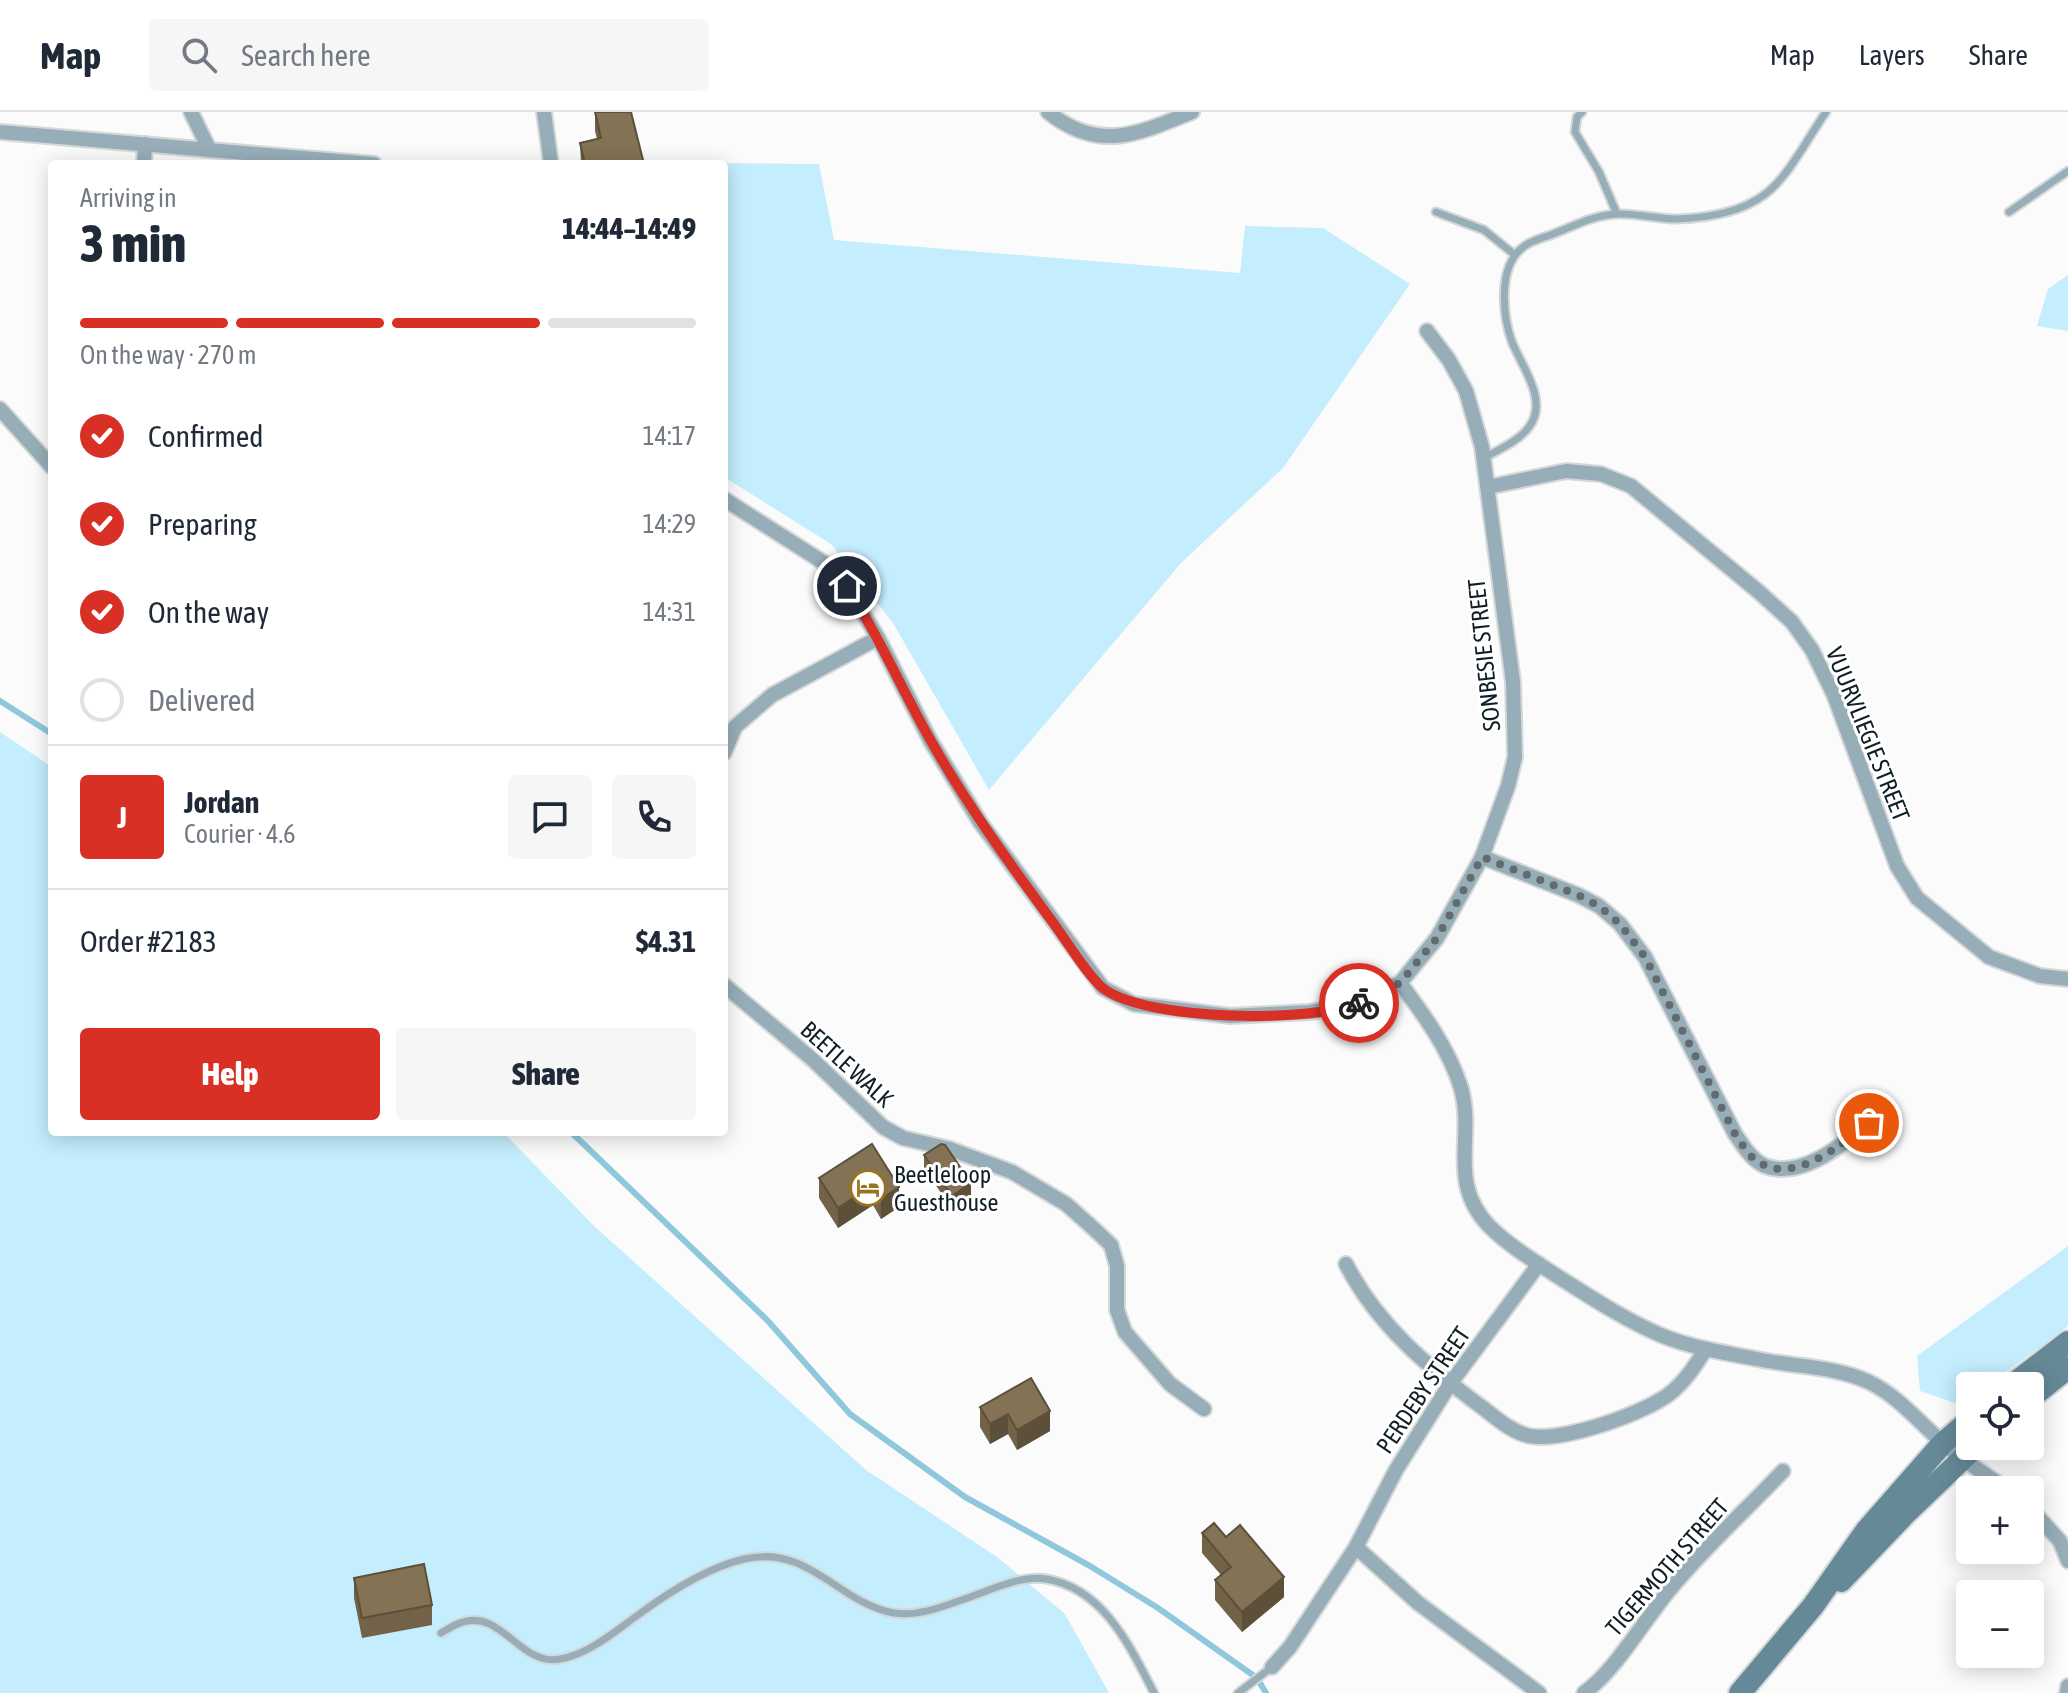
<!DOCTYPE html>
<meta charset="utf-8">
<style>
body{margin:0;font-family:"Asap Condensed",sans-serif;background:#f6f6f7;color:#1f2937;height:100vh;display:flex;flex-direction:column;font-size:30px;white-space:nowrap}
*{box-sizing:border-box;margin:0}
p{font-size:26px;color:#747a83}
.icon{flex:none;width:44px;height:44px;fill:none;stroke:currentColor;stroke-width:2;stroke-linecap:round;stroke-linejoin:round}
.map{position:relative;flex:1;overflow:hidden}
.sheet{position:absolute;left:48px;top:48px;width:680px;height:976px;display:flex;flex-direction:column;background:#fff;border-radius:8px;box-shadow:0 4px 20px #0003}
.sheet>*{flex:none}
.controls{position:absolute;left:1956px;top:1260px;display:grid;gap:16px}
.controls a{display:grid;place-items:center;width:88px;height:88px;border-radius:8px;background:#fff;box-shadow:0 4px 20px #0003;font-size:40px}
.pin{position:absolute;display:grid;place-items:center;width:68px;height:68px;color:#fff;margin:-34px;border:4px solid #fff;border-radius:50%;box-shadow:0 2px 8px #0007}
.courier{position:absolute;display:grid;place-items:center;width:80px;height:80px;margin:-40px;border:6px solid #d93025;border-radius:50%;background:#fff;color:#222;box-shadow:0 2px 10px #0007}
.overview em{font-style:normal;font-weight:800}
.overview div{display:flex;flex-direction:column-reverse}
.overview{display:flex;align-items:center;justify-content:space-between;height:136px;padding:0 32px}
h1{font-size:52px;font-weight:800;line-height:60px}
.bar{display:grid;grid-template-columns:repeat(4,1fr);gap:12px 8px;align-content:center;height:96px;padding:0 32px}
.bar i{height:10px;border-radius:6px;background:#e0e1e3}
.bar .selected{background:#d93025}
.bar p{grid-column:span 4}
.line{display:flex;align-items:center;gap:20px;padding:0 32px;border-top:2px solid #e0e1e3}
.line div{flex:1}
.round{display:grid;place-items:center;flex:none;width:84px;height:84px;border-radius:8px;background:#f6f6f7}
ol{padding:0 32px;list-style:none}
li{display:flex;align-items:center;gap:24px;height:88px}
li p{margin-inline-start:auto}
li .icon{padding:8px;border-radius:50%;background:#d93025;color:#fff;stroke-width:4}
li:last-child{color:#747a83}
li i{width:44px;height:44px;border:4px solid #e0e1e3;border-radius:50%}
.action{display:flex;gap:16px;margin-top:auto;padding:16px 32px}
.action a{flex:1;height:92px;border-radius:8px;background:#d93025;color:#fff;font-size:32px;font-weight:800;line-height:92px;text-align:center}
.action a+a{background:#f6f6f7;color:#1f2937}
header{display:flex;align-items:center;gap:48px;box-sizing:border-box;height:112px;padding:0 40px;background:#fff;border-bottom:2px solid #e0e1e3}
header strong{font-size:38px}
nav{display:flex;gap:44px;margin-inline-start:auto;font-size:28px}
.search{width:560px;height:72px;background:#f6f6f7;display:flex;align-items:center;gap:20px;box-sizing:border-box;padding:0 28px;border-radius:8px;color:#747a83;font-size:30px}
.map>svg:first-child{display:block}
</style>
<header>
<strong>Map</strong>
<div class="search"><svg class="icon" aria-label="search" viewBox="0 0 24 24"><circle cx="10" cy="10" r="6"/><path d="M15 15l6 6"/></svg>Search here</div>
<nav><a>Map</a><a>Layers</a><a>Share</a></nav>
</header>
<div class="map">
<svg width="2068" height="1581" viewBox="0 0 2068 1581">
<rect width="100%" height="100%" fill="#fbfbfb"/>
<g fill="#c4edfd">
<polygon points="707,51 819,52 834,128 1240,161 1245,114 1323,116 1410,172 1283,356 1181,451 989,678 893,511 831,432 724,365 724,52"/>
<polygon points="2068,163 2068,219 2037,214 2048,177"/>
<polygon points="0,620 52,655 52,1020 503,1020 594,1114 866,1358 997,1445 1065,1502 1109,1581 0,1581"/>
<polygon points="2068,1134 2068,1214 1987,1274 1970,1274 1970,1287 1961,1293 1920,1279 1917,1244"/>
</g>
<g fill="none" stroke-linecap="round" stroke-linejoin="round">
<g stroke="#8fc8dd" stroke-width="6">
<polyline points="0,589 52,622"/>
<polyline points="571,1020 768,1209 850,1302 965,1385 1090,1454 1158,1496 1257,1566 1266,1581"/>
</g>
<defs>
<g id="lane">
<polyline points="1582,0 1577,5 1575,20 1599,60 1617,102"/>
<polyline points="1436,100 1484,118 1515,143"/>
<polyline points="2009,100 2068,59"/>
<path d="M 1484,346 C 1498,338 1519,329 1529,315 C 1549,289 1522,255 1512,230 C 1503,205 1499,164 1516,142 C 1525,130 1540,127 1553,122 C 1574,114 1594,103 1617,102 C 1637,101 1657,107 1677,107 C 1706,106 1741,100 1764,83 C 1788,66 1809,24 1826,0"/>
<path d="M 441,1521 C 448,1517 455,1512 463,1510 C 502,1498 521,1555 560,1547 C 589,1542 614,1520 638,1503 C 669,1480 706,1456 744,1447 C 809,1432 838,1491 894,1501 C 920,1505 947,1493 970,1485 C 993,1477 1022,1463 1046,1467 C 1103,1476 1130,1534 1154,1581"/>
<polyline points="1238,1581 1272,1555"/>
</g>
<g id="street">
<polyline points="191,0 209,37"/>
<polyline points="544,0 551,52"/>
<path d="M 1048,0 C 1099,41 1138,22 1192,0"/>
<polyline points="0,20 374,52"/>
<polyline points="144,52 145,32"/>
<polyline points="0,297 52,355"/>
<polyline points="1488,375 1566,359 1601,362 1631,374 1759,480 1792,510 1812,538 1834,583 1897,754 1917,786 1989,845 2040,864 2068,867"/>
<polyline points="724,387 826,452 847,474 878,526 930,628 980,710 1103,876 1134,892 1230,904 1309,900 1355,893 1400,871 1437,826 1482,745 1508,674 1515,645 1513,570 1482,335 1466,279 1449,248 1427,219"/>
<polyline points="724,641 735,615 772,583 878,526"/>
<path d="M 1482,745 L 1578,783 L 1599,794 L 1620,812 L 1645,845 L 1735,1022 C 1743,1033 1751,1048 1765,1054 C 1807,1070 1856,1020 1887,997"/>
<path d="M 1400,871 C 1424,903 1449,937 1461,976 C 1475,1026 1447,1070 1489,1114 C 1508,1133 1534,1149 1557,1164 C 1592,1186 1625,1208 1663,1224 C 1693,1236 1726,1241 1757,1247 C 1794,1255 1835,1254 1869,1270 C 1898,1284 1920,1311 1944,1332 C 1964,1349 1986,1363 2008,1378"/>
<polyline points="724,873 812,947 883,1015 903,1026 950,1037 1012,1060 1066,1092 1093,1116 1111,1133 1117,1154 1117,1198 1125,1220 1170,1272 1204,1297"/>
<path d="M 1346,1152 C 1377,1213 1429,1256 1483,1296 C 1496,1306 1513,1321 1530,1324 C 1562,1330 1648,1301 1673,1279 C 1687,1267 1696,1252 1706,1237"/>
<polyline points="2030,1396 2060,1429 2068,1449"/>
<polyline points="1356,1435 1418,1491 1539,1581"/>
<polyline points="1272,1555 1290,1535 1356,1435 1396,1358 1450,1272 1539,1152"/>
<path d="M 1584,1581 C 1616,1558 1644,1508 1671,1476 C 1706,1434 1746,1398 1783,1359"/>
<polyline points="2067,1581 2068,1574"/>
</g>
<g id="secondary">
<polyline points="2011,1274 2068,1230"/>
<polyline points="2030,1286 2068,1256"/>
<polyline points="1841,1469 1907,1400 1976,1334"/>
<polyline points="1740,1581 1813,1494 1866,1419 1943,1331 1970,1308"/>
</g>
</defs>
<use href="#lane" stroke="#d5d8d9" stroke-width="11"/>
<use href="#street" stroke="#d5d8d9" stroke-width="18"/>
<use href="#secondary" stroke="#d5d8d9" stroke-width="26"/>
<use href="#lane" stroke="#97aeb8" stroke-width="7"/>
<use href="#street" stroke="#97aeb8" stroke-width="14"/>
<use href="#secondary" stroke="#668997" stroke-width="22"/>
</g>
<g fill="#716248">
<polygon points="595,0 644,52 581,52 580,31 597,27 595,19"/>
<polygon points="872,1032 899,1095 881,1107 873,1093 838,1116 819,1086 819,1066"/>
<polygon points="924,1043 971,1084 952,1097 924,1056"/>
<polygon points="1031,1266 1050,1319 1017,1338 1008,1322 990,1332 980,1315 980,1295"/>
<polygon points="1202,1421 1226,1425 1284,1485 1242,1520 1215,1488 1215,1468 1221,1463 1202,1441"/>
<polygon points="354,1466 432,1493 432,1513 362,1526 354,1486"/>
</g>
<g fill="#5c503b">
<polygon points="971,1071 971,1084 952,1097 952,1084"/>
<polygon points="873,1073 873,1093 838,1116 838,1096"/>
<polygon points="899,1075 899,1095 881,1107 881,1087"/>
<polygon points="1050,1299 1050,1319 1017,1338 1017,1318"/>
<polygon points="1008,1302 1008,1322 990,1332 990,1312"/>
<polygon points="1284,1465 1284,1485 1242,1520 1242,1500"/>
</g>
<g fill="#837254" stroke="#5c503b" stroke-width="2">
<polygon points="595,0 631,0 644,52 585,52 580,31 601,26"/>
<polygon points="872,1032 899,1075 881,1087 873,1073 838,1096 819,1066"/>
<polygon points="941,1032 945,1033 971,1071 952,1084 924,1043"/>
<polygon points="1031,1266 1050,1299 1017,1318 1008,1302 990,1312 980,1295"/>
<polygon points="1214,1411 1226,1425 1240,1413 1284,1465 1242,1500 1215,1468 1231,1455 1202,1421"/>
<polygon points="424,1452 432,1493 362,1506 354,1466"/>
</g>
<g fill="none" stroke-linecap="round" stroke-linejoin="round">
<path stroke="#626c70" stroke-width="8" stroke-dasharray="0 14.4" d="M 1359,891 L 1400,871 L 1437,826 L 1482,745 L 1578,783 L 1599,794 L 1620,812 L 1645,845 L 1735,1022 C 1740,1028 1744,1037 1750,1043 C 1787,1080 1839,1034 1869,1011"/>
<path stroke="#d93025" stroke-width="10" d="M 847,474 C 879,524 902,578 931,629 C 966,691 1007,748 1049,805 C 1063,823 1087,864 1104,877 C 1149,909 1309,911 1359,891"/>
</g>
<defs>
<symbol id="hotel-ring" viewBox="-11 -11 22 22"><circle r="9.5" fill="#fff" stroke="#99731f" stroke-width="1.5"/><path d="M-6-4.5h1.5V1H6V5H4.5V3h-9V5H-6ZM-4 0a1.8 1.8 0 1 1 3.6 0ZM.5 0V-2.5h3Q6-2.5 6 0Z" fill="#99731f"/></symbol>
</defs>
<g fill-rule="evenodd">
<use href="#hotel-ring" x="848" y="1056" width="40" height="40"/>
</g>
<g text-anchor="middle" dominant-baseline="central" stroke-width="6" stroke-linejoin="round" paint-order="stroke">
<g font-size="24" fill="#0f1f25" stroke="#fff">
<text transform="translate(1484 543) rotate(-96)">SONBESIE STREET</text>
<text transform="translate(1868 622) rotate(68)">VUURVLIEGIE STREET</text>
<text transform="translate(847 952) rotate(42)">BEETLE WALK</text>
<text transform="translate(1423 1278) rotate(-56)">PERDEBY STREET</text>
<text transform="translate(1667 1455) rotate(-49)">TIGERMOTH STREET</text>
</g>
<g font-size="24" fill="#0f1f25" stroke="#fff" text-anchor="start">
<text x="894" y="1062">Beetleloop<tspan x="894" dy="28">Guesthouse</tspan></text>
</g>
</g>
</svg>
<div class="controls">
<a><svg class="icon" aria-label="locate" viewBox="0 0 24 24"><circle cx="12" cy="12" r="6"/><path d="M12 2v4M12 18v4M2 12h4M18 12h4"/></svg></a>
<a>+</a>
<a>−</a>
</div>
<div class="pin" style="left:1869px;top:1011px;background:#ea580c"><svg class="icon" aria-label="bag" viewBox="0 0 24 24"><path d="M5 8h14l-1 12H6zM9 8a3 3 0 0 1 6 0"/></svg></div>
<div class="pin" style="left:847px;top:474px;background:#1f2937"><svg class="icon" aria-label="home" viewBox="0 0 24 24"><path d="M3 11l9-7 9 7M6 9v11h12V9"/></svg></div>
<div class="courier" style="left:1359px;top:891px"><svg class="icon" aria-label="bike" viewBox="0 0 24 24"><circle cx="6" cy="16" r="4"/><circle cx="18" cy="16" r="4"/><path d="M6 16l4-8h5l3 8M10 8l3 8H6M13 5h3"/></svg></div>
<section class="sheet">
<div class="overview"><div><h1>3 min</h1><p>Arriving in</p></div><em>14:44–14:49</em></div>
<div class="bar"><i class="selected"></i><i class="selected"></i><i class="selected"></i><i></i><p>On the way · 270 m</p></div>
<ol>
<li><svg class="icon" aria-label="check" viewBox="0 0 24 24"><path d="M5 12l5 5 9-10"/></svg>Confirmed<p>14:17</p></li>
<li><svg class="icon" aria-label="check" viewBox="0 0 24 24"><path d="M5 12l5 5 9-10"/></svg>Preparing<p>14:29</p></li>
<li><svg class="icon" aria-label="check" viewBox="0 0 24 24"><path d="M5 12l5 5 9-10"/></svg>On the way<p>14:31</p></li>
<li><i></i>Delivered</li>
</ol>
<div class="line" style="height:144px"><b class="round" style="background:#d93025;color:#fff">J</b><div><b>Jordan</b><p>Courier · 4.6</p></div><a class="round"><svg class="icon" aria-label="chat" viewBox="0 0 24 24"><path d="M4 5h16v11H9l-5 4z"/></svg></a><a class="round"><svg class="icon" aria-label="phone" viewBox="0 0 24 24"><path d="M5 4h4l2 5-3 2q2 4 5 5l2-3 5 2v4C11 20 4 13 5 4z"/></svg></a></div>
<div class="line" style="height:104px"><div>Order #2183</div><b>$4.31</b></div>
<div class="action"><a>Help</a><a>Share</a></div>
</section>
</div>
